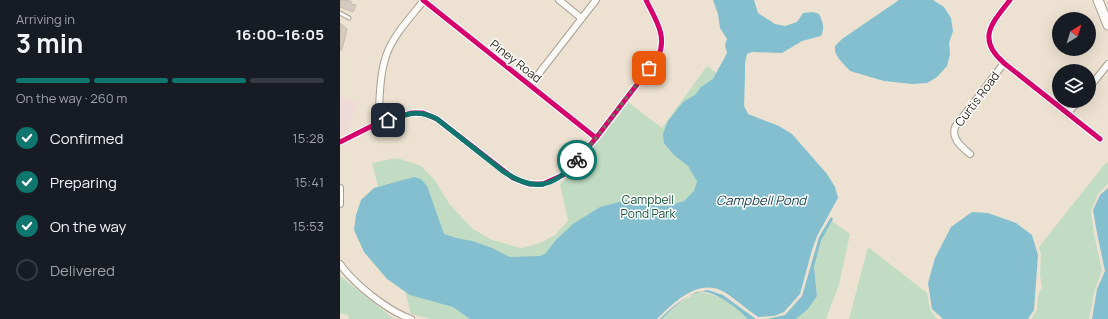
<!DOCTYPE html>
<meta charset="utf-8">
<style>
body{margin:0;font-family:Manrope,sans-serif;background:#20242c;color:#f1f3f6;height:100vh;display:flex;flex-direction:column;font-size:15px;white-space:nowrap}
*{box-sizing:border-box;margin:0}
p{font-size:13px;color:#9ea1a6}
.icon{flex:none;width:22px;height:22px;fill:none;stroke:currentColor;stroke-width:2;stroke-linecap:round;stroke-linejoin:round}
.map{position:relative;flex:1;overflow:hidden}
.sheet{display:flex;flex-direction:column;background:#171b24;width:340px}
.sheet>*{flex:none}
.needle{width:26px;rotate:38deg}
.fabs{position:absolute;left:712px;top:12px;display:grid;gap:8px}
.fabs a{display:grid;place-items:center;width:44px;height:44px;border-radius:50%;background:#171b24;box-shadow:0 4px 16px #0002;font-size:20px}
.pin{position:absolute;display:grid;place-items:center;width:34px;height:34px;color:#fff;margin:-17px;border-radius:8px;box-shadow:0 2px 6px #0006}
.courier{position:absolute;display:grid;place-items:center;width:40px;height:40px;margin:-20px;border:3px solid #0f766e;border-radius:50%;background:#fff;color:#222;box-shadow:0 1px 5px #0007}
.summary em{font-style:normal;font-weight:700}
.summary div{display:flex;flex-direction:column-reverse}
.summary{display:flex;align-items:center;justify-content:space-between;height:68px;padding:0 16px}
h1{font-size:26px;font-weight:700;line-height:30px}
.bar{display:grid;grid-template-columns:repeat(4,1fr);gap:6px 4px;align-content:center;height:48px;padding:0 16px}
.bar i{height:5px;border-radius:3px;background:#363941}
.bar .selected{background:#0f766e}
.bar p{grid-column:span 4}
ol{padding:0 16px;list-style:none}
li{display:flex;align-items:center;gap:12px;height:44px}
li p{margin-inline-start:auto}
li .icon{padding:4px;border-radius:50%;background:#0f766e;color:#fff;stroke-width:4}
li:last-child{color:#9ea1a6}
li i{width:22px;height:22px;border:2px solid #363941;border-radius:50%}
main{display:flex;flex:1;min-height:0}
.map>svg:first-child{display:block}
</style>
<main>
<section class="sheet">
<div class="summary"><div><h1>3 min</h1><p>Arriving in</p></div><em>16:00–16:05</em></div>
<div class="bar"><i class="selected"></i><i class="selected"></i><i class="selected"></i><i></i><p>On the way · 260 m</p></div>
<ol>
<li><svg class="icon" aria-label="check" viewBox="0 0 24 24"><path d="M5 12l5 5 9-10"/></svg>Confirmed<p>15:28</p></li>
<li><svg class="icon" aria-label="check" viewBox="0 0 24 24"><path d="M5 12l5 5 9-10"/></svg>Preparing<p>15:41</p></li>
<li><svg class="icon" aria-label="check" viewBox="0 0 24 24"><path d="M5 12l5 5 9-10"/></svg>On the way<p>15:53</p></li>
<li><i></i>Delivered</li>
</ol>
</section>
<div class="map">
<svg width="768" height="319" viewBox="0 0 768 319">
<rect width="100%" height="100%" fill="#ede2d1"/>
<polygon fill="#eedbd8" points="0,97 17,103 7,135 0,133"/>
<g fill="#c1dcc3">
<polygon points="367,66 389,82 473,223 348,274 285,319 91,319 71,314 32,163 57,158 81,166 94,179 110,205 133,229 152,240 181,248 200,243 215,235 228,221 220,184 236,170 288,102 322,128"/>
<polygon points="768,162 768,184 758,194 751,211 754,234 762,271 755,289 749,319 691,319 697,310 698,296 702,286 700,276 701,255 699,247 764,165"/>
<polygon points="492,221 510,234 499,285 486,319 456,319 468,309 477,296 474,267 481,241"/>
<path d="M 528,247 L 587,293 C 589,304 589,312 598,319 L 509,319 Z"/>
<polygon points="0,276 54,319 9,319 8,315 0,313"/>
<path d="M 357,292 C 378,293 394,305 408,319 L 322,319 L 339,304 Z"/>
</g>
<g fill="#83bfce">
<path d="M 373,0 L 414,0 L 418,13 L 435,24 L 445,26 L 457,22 L 463,13 L 473,12 L 479,14 C 483,23 485,27 481,36 L 462,41 L 442,53 L 412,52 L 407,54 L 405,63 L 405,76 L 404,106 L 408,114 L 439,126 L 452,134 L 487,174 L 495,187 L 498,198 L 477,236 L 472,250 L 460,294 L 444,312 L 434,316 L 418,317 C 407,310 397,300 386,293 C 360,276 334,302 317,319 L 130,319 L 113,307 L 70,295 L 47,279 L 24,252 L 14,230 L 16,215 L 21,200 L 34,188 L 74,177 L 81,179 L 87,186 L 104,234 L 116,238 L 132,241 L 152,248 L 170,257 L 200,256 L 205,254 L 216,240 L 233,224 L 260,207 L 287,200 L 305,202 L 317,206 L 327,206 L 344,201 L 354,191 L 357,181 L 348,166 L 334,155 L 324,143 L 323,134 L 328,121 L 343,102 L 355,95 L 361,87 L 373,79 L 387,53 L 385,45 L 387,39 L 380,28 L 378,14 Z"/>
<polygon points="559,0 593,0 604,7 611,18 613,31 609,43 610,54 607,66 597,77 587,83 572,84 544,81 510,71 499,59 495,52 495,46 502,39"/>
<polygon points="768,188 768,319 752,319 757,289 765,271 757,233 753,210 760,195"/>
<polygon points="632,212 648,213 676,223 692,235 698,255 694,310 688,319 603,319 592,309 588,283 595,258 611,227"/>
<polygon points="491,217 493,219 481,241 474,267 477,296 468,309 456,319 427,319 445,315 462,296 475,251 479,237"/>
<path d="M 368,290 L 383,295 L 416,319 L 408,319 C 398,309 373,288 357,292 C 346,296 330,311 322,319 L 320,319 C 334,305 348,293 368,290 Z"/>
</g>
<g fill="#d4cbbe" stroke="#c4bcae">
<polygon points="0,0 11,1 11,4 16,5 13,12 0,7"/>
<polygon points="0,23 7,29 2,50 0,50"/>
</g>
<g fill="none" stroke-linecap="round" stroke-linejoin="round">
<defs>
<polyline id="lane" points="0,13 9,18"/>
<g id="street">
<polyline points="83,0 256,138"/>
<polyline points="219,0 241,18"/>
<path d="M 670,0 C 652,23 636,39 664,63 L 760,139"/>
<polyline points="190,85 256,0"/>
<polyline points="749,88 768,64"/>
<polyline points="728,113 738,101"/>
<path d="M 38,123 C 40,101 39,77 46,56 C 53,35 71,17 84,0"/>
<path d="M 0,142 L 38,123 L 72,113 L 83,113 L 97,119 L 173,178 L 189,184 L 203,184 L 223,175 L 235,163 L 256,138 L 318,57 C 328,36 315,19 306,0"/>
<path d="M 630,154 C 622,147 611,139 615,127 L 664,63"/>
<polyline points="0,188 0,204"/>
<path d="M 0,264 C 14,284 48,311 71,319"/>
</g>
<polyline id="secondary" points="758,0 768,25"/>
</defs>
<use href="#lane" stroke="#a79f92" stroke-width="5"/>
<use href="#street" stroke="#a79f92" stroke-width="8"/>
<use href="#secondary" stroke="#a79f92" stroke-width="11"/>
<use href="#lane" stroke="#fcfbf8" stroke-width="3"/>
<use href="#street" stroke="#fcfbf8" stroke-width="6"/>
<use href="#secondary" stroke="#fcfbf8" stroke-width="9"/>
<defs>
<g id="cycleway">
<polyline points="83,0 256,138"/>
<path d="M 670,0 C 652,23 636,39 664,63 L 760,139"/>
<path d="M 0,142 L 38,123 L 72,113 L 83,113 L 97,119 L 173,178 L 189,184 L 203,184 L 223,175 L 235,163 L 256,138 L 318,57 C 328,36 315,19 306,0"/>
</g>
</defs>
<use href="#cycleway" stroke="#fff" stroke-width="8"/>
<use href="#cycleway" stroke="#d6006c" stroke-width="5"/>
</g>
<g fill="none" stroke-linecap="round" stroke-linejoin="round">
<polyline stroke="#726a5c" stroke-width="4" stroke-dasharray="0 7.2" points="237,160 256,138 309,68"/>
<path stroke="#0f766e" stroke-width="5" d="M 48,120 C 68,114 77,109 97,119 L 164,172 C 194,192 214,188 237,160"/>
</g>
<g text-anchor="middle" dominant-baseline="central" stroke-width="3" stroke-linejoin="round" paint-order="stroke">
<g font-size="12" fill="#30291d" stroke="#fff">
<text transform="translate(176 61) rotate(38)">Piney Road</text>
<text transform="translate(637 99) rotate(-53)">Curtis Road</text>
</g>
<g font-size="12" fill="#165137" stroke="#fff">
<text x="308" y="199">Campbell<tspan x="308" dy="14">Pond Park</tspan></text>
</g>
<g font-size="13" font-style="italic" fill="#19424e" stroke="#fff">
<text x="421" y="200">Campbell Pond</text>
</g>
</g>
</svg>
<div class="fabs">
<a><svg class="needle" viewBox="-14 -14 28 28"><path d="M0-13l5 13h-10z" fill="#e53935"/><path d="M0 13l5-13h-10z" fill="#9ea1a6"/></svg></a>
<a><svg class="icon" aria-label="layers" viewBox="0 0 24 24"><path d="M12 4l9 5-9 5-9-5zM3 14l9 5 9-5"/></svg></a>
</div>
<div class="pin" style="left:309px;top:68px;background:#ea580c"><svg class="icon" aria-label="bag" viewBox="0 0 24 24"><path d="M5 8h14l-1 12H6zM9 8a3 3 0 0 1 6 0"/></svg></div>
<div class="pin" style="left:48px;top:120px;background:#1f2937"><svg class="icon" aria-label="home" viewBox="0 0 24 24"><path d="M3 11l9-7 9 7M6 9v11h12V9"/></svg></div>
<div class="courier" style="left:237px;top:160px"><svg class="icon" aria-label="bike" viewBox="0 0 24 24"><circle cx="6" cy="16" r="4"/><circle cx="18" cy="16" r="4"/><path d="M6 16l4-8h5l3 8M10 8l3 8H6M13 5h3"/></svg></div>
</div>
</main>
